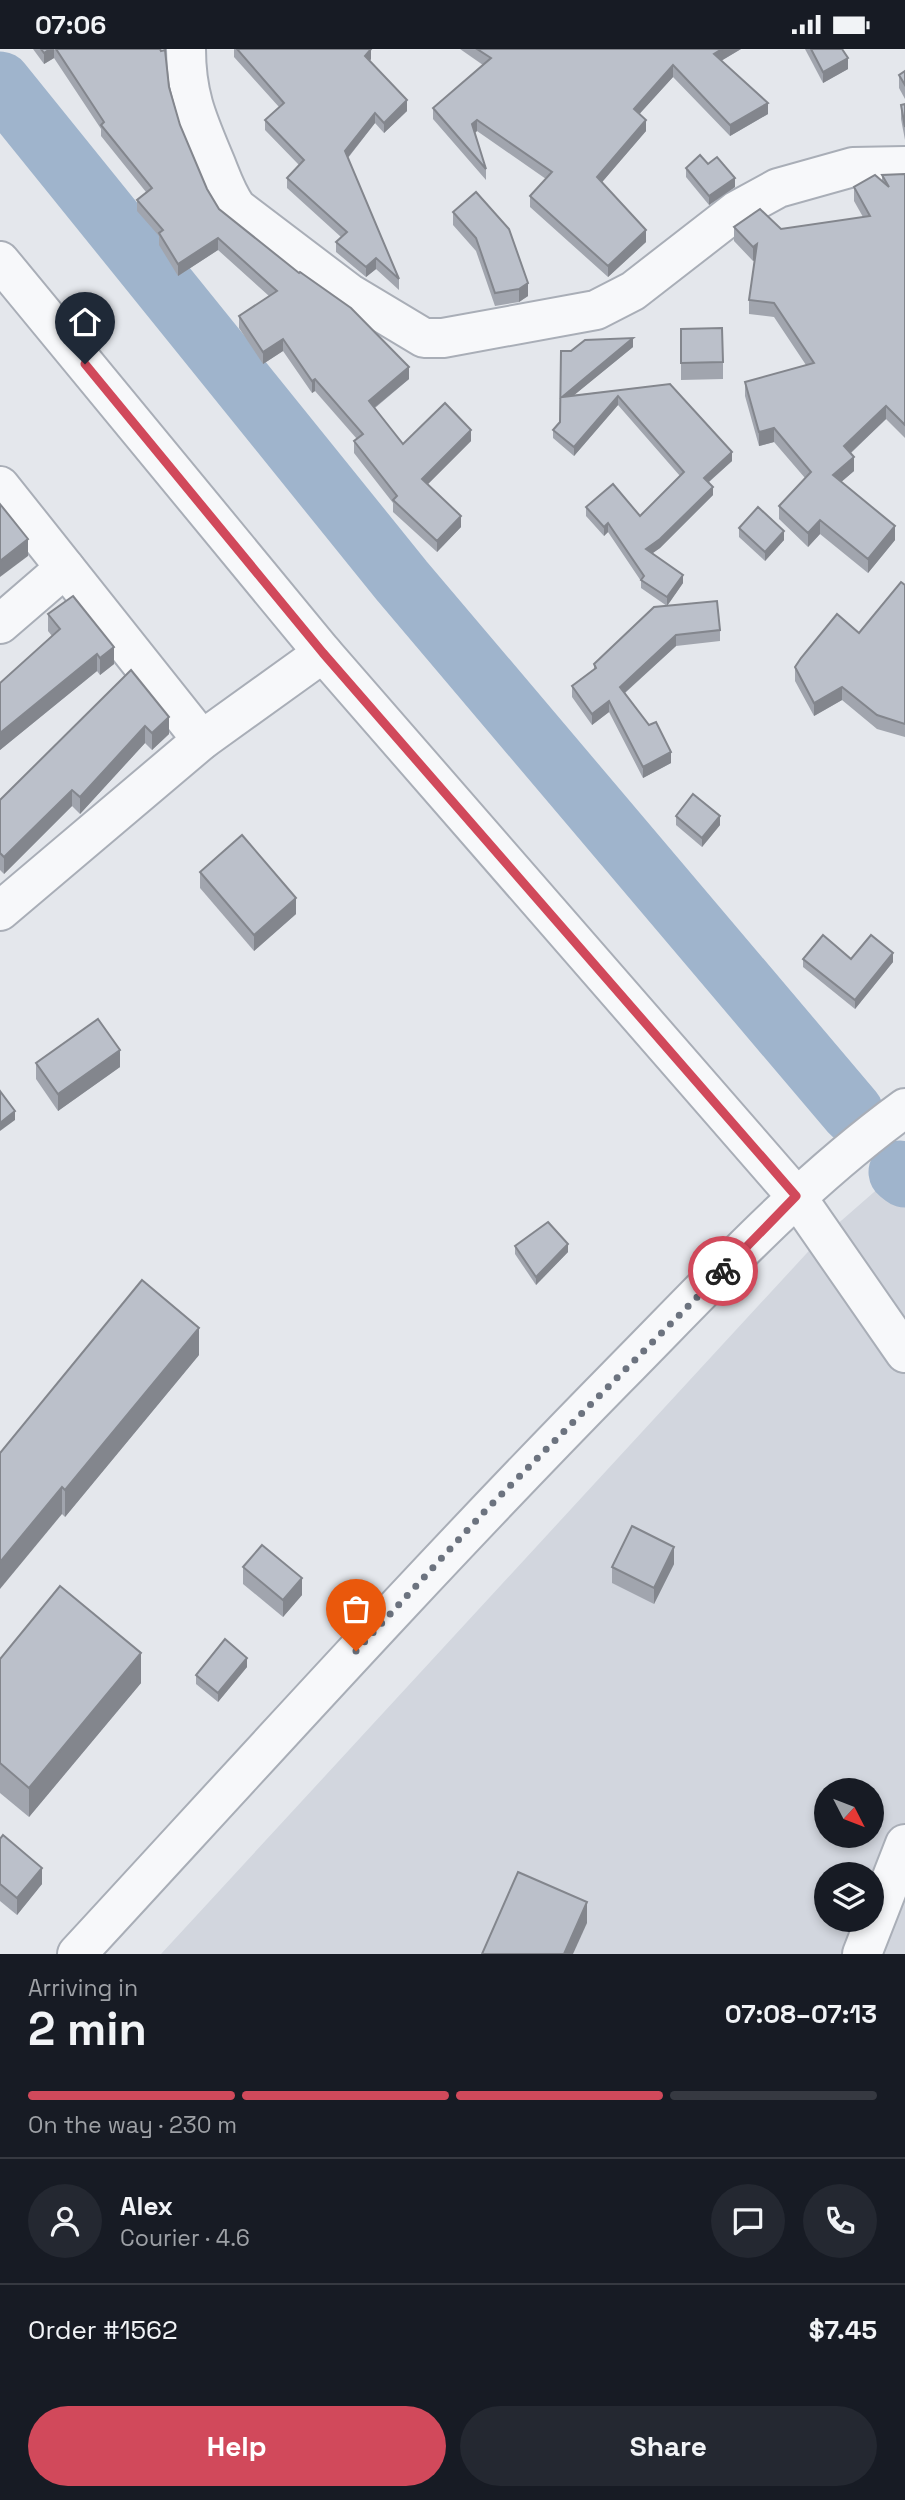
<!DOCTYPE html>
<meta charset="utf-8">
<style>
body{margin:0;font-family:"Space Grotesk",sans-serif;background:#242831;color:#f1f3f6;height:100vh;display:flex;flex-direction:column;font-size:26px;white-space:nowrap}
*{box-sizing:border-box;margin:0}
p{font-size:23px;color:#9ea1a6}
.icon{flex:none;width:38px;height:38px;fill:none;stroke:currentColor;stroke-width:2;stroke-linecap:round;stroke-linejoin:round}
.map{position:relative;height:1905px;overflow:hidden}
.sheet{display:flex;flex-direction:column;background:#171b24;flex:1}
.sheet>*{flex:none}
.needle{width:46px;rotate:132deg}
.tools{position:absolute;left:814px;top:1729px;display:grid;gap:14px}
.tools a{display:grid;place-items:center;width:70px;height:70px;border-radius:50%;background:#171b24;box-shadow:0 4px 10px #0003;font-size:35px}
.pin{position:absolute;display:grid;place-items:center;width:60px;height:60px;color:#fff;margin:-72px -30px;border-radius:50% 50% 50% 0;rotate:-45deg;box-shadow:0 0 7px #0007}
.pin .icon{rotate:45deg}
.courier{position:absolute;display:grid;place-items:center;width:70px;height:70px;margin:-35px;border:5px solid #d1495b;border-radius:50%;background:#fff;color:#222;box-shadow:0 2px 9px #0007}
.summary em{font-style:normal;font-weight:700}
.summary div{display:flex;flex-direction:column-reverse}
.summary{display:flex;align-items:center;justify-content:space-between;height:119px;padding:0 28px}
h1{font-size:46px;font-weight:700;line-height:52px}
.bar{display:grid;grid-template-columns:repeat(4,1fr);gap:10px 7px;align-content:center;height:84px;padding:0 28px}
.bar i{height:9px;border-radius:5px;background:#363941}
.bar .active{background:#d1495b}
.bar p{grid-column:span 4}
.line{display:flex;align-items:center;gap:18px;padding:0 28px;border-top:2px solid #363941}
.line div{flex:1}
.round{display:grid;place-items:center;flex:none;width:74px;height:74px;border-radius:37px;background:#242831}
.button{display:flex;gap:14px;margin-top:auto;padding:14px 28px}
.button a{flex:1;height:80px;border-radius:42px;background:#d1495b;color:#fff;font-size:28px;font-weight:700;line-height:80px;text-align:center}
.button a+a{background:#242831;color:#f1f3f6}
.status{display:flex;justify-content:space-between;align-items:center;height:49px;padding:0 35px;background:#171b24;direction:ltr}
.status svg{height:19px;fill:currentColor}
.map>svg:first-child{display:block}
</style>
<div class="status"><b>07:06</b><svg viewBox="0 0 49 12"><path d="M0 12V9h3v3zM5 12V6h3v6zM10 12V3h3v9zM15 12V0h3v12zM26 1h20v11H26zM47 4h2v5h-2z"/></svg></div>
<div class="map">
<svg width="905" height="1905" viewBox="0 0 905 1905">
<rect width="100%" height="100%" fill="#e4e7ec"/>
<path fill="#d2d6de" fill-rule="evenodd" d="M 905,1116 L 905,1905 L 161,1905 L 818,1192 ZM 826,1741 L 872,1741 L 872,1787 L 826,1787 ZM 826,1825 L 872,1825 L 872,1871 L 826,1871 Z"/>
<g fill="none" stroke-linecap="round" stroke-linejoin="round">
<g stroke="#9fb4cc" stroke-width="63">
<polyline points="0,34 402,532 852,1063"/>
<polyline points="900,1123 905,1127"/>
</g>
<defs>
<g id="minor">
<path d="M 186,0 C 186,47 198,72 216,115 C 222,130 227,145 237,159 L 349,244 L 424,289 L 443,289 L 596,261 L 633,242 L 736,162 L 778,139 L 853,118 L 905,117"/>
<polyline points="0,212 323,604 796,1147 905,1304"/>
<polyline points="0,437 202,691"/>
<polyline points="0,575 65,519"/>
<polyline points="0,862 202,691 323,604"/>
<path d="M 77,1905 C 256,1711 433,1515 618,1327 C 710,1234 799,1136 905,1059"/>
<polyline points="862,1905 905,1795"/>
</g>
</defs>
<use href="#minor" stroke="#a9aeb7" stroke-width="42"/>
<use href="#minor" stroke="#f7f8fa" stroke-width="38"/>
</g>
<g fill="#a1a5ae">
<polygon points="33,0 160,0 180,76 207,140 219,160 409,330 375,359 403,395 471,392 428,435 461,478 437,503 393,463 393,454 354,404 354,392 357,390 315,342 312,344 283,302 263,315 239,279 239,267 269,247 218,201 178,227 159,196 159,187 137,162 137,151 146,143 101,87 101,80 54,9 44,15"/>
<polygon points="234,0 371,0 371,10 370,12 407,62 384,84 375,74 348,109 399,230 399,241 376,220 366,228 336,203 336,193 341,188 287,139 287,129 299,116 265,81 265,71 279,58 234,8"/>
<polygon points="460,0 741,0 721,12 768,65 730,87 673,28 639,65 646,82 602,133 646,193 608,228 530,158 530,147 546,130 477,82 475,84 486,120 486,131 433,70 433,59 483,16"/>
<polygon points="805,0 842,0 848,20 823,34"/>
<polygon points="905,22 905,50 899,39 899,26"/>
<polygon points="905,55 905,91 901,70 901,56"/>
<polygon points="708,115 735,138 709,156 686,128 686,119"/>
<polygon points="905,125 905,389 886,370 851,404 854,422 841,433 895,491 868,524 820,485 808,498 779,470 779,457 805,429 774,393 759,397 745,347 745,333 806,316 774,268 749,265 749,251 755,210 753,212 734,192 734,178 781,180 863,168 854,152 854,138 882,132 882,126"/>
<polygon points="453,163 528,247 519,253 495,257 476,202 453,176"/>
<polygon points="681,280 723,313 723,330 681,331"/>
<polygon points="633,298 574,346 670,335 732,412 709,433 713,446 660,499 652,504 683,534 667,557 720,581 720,592 676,597 625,644 671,714 643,729 609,663 592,676 572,648 572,637 594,620 594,615 667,557 641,539 641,532 608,483 604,487 586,467 586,458 640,467 680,427 618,356 574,407 553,389 553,381 560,373 571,302"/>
<polygon points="739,479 784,491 765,512 739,488"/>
<polygon points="905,536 905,688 877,680 842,651 814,667 795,632 795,618 859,584"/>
<polygon points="48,565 114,615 100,626 97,622 0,701 0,634 52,587 48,582"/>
<polygon points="131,621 169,685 152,701 145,694 80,765 72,757 4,825 0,821 0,751"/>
<polygon points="676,767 720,776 702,798 676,776"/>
<polygon points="200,823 296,865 254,902 200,839"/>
<polygon points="803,910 851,910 893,913 855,960 803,918"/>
<polygon points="36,1014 120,1018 58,1062 36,1030"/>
<polygon points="515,1197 568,1203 536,1236 515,1205"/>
<polygon points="199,1306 65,1468 0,1404"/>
<polygon points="674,1515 654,1555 612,1534 612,1518"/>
<polygon points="243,1518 302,1546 283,1568 243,1535"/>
<polygon points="0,1610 141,1634 29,1768 0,1744"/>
<polygon points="247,1618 218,1653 196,1635 196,1626"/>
<polygon points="0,1790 42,1835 17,1866 0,1852"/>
</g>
<g fill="#83868d">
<polygon points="50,0 54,0 54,9 44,15 44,4"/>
<polygon points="371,0 371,10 365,17 365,7"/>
<polygon points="722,0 741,0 714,16 714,5"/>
<polygon points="848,9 848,20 823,34 823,23"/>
<polygon points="673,16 673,28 634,71 634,60"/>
<polygon points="407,51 407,62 384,84 384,74"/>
<polygon points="768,54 768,65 730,87 730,76"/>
<polygon points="375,64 375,74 345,112 345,102"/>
<polygon points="477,71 477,82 472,86 472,75"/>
<polygon points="646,71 646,82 597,139 597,128"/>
<polygon points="735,129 735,138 709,156 709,147"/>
<polygon points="646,181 646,193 608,228 608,217"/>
<polygon points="218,189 218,201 178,227 178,215"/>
<polygon points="757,195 757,209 753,212 753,198"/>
<polygon points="376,209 376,220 366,228 366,218"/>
<polygon points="528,234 528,247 519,253 519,240"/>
<polygon points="633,289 633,298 562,356 562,348"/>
<polygon points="283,290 283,302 263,315 263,303"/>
<polygon points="409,318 409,330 369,363 369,352"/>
<polygon points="315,330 315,342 312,344 312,332"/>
<polygon points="618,347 618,356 574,407 574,398"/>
<polygon points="886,357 886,370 844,410 844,397"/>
<polygon points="774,379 774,393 759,397 759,383"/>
<polygon points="471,381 471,392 422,441 422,430"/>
<polygon points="732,403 732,412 704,437 704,429"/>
<polygon points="854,408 854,422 833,440 833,426"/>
<polygon points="713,438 713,446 660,499 646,509 646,500"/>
<polygon points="461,467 461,478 437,503 437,492"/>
<polygon points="820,471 820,485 808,498 808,484"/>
<polygon points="608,474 608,483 604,487 604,478"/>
<polygon points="895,477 895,491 868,524 868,510"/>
<polygon points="784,482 784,491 765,512 765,503"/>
<polygon points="28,490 28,507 0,528 0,512"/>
<polygon points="683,526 683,534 667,557 667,548"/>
<polygon points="676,586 676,597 620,648 620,638"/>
<polygon points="114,598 114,615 100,626 100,609"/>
<polygon points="97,605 97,622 0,701 0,684"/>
<polygon points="842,638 842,651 814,667 814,654"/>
<polygon points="609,652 609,663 592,676 592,665"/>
<polygon points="169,668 169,685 152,701 152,684"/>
<polygon points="145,677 145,694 80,765 80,748"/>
<polygon points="671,703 671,714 643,729 643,718"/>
<polygon points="72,741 72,757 4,825 4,808"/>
<polygon points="720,767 720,776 702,798 702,789"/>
<polygon points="296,849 296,865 254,902 254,886"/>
<polygon points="893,904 893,913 855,960 855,951"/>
<polygon points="120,1001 120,1018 58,1062 58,1045"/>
<polygon points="15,1062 15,1071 0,1082 0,1074"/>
<polygon points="568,1195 568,1203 536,1236 536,1228"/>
<polygon points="199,1279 199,1306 65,1468 65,1441"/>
<polygon points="62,1438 62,1465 0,1540 0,1513"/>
<polygon points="674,1498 674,1515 654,1555 654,1539"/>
<polygon points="302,1529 302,1546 283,1568 283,1551"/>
<polygon points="141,1604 141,1634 29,1768 29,1739"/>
<polygon points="247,1609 247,1618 218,1653 218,1644"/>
<polygon points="42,1819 42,1835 17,1866 17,1849"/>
<polygon points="587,1853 587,1874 573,1905 564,1905"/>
</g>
<g fill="#bbc0ca" stroke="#83868d" stroke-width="2">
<polygon points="41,0 50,0 44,4"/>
<polygon points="56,0 160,0 161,2 165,1 169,38 180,76 207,140 219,160 299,224 300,223 351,259 409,318 369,352 403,395 445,354 471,381 422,430 461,467 437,492 393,451 397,447 354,392 363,385 315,330 312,332 283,290 263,303 239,267 277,242 218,189 178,215 159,184 163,181 137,151 152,139 101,76 104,73"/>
<polygon points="237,0 371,0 365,7 407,51 384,74 375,64 345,102 399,230 376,209 366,218 336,193 347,183 287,129 304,111 265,71 284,54"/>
<polygon points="477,0 722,0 714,5 768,54 730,76 673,16 634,60 646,71 597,128 646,181 608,217 530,147 552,123 477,71 472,75 486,120 433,59 491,9"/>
<polygon points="811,0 842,0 848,9 823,23"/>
<polygon points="905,22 905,36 899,26"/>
<polygon points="905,55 905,78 901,56"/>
<polygon points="700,106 708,115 717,108 735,129 709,147 686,119"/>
<polygon points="905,125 905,376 886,357 844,397 854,408 833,426 895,477 868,510 820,471 808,484 779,457 811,423 774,379 759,383 745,333 814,314 774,254 749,251 757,195 753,198 734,178 760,160 781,180 870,167 854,138 875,126 889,138 882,126"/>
<polygon points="476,143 509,180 528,234 519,240 495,244 476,189 453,163"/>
<polygon points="722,279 723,313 681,314 681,280"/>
<polygon points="633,289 562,348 670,335 732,403 704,429 713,438 660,490 646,500 683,526 667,548 641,531 644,527 608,474 604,478 586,458 613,435 640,467 684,423 618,347 574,398 553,381 560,373 561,302 571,302 585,291"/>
<polygon points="0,455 28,490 0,512"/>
<polygon points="758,458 784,482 765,503 739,479"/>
<polygon points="901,533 905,536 905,675 877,666 842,638 814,654 795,618 801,609 837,565 859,584"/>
<polygon points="73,547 114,598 100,609 97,605 0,684 0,634 60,580 48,565"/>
<polygon points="717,552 720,581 676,586 620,638 649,676 656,673 671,703 643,718 609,652 592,665 572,637 596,619 594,615 654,558"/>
<polygon points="131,621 169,668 152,684 145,677 80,748 72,741 4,808 0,804 0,751"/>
<polygon points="693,745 720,767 702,789 676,767"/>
<polygon points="242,786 296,849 254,886 200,823"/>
<polygon points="823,886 851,910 871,886 893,904 855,951 803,910"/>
<polygon points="98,970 120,1001 58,1045 36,1014"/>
<polygon points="0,1042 15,1062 0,1074"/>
<polygon points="548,1173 568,1195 536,1228 515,1197"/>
<polygon points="142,1231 199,1279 65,1441 62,1438 0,1513 0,1404"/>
<polygon points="632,1477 674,1498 654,1539 612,1518"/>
<polygon points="262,1496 302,1529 283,1551 243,1518"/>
<polygon points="60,1537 141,1604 29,1739 0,1714 0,1610"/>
<polygon points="225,1590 247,1609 218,1644 196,1626"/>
<polygon points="3,1786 42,1819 17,1849 0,1835 0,1790"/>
<polygon points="518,1823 587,1853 564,1905 482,1905"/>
</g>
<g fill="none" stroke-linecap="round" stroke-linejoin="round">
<polyline stroke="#6c737f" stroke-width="7" stroke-dasharray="0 12.6" points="356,1602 486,1461 723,1222"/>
<polyline stroke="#d1495b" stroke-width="9" points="85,315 323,604 796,1147 723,1222"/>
</g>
</svg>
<div class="tools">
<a><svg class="needle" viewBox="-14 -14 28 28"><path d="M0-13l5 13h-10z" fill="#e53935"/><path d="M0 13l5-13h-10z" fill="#9ea1a6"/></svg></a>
<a><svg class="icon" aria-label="layers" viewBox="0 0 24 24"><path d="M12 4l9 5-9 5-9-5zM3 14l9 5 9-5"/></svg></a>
</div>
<div class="pin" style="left:356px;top:1602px;background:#ea580c"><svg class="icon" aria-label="bag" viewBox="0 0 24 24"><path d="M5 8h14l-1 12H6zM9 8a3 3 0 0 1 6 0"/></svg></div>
<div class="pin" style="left:85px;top:315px;background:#1f2937"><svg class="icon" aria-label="home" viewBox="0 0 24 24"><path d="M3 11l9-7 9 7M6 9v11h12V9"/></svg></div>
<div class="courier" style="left:723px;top:1222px"><svg class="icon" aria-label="bike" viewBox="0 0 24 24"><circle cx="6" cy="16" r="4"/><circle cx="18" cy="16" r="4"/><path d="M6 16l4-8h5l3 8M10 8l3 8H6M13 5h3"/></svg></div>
</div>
<section class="sheet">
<div class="summary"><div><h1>2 min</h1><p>Arriving in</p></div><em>07:08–07:13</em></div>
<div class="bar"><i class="active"></i><i class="active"></i><i class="active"></i><i></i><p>On the way · 230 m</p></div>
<div class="line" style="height:126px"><a class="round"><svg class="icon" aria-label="person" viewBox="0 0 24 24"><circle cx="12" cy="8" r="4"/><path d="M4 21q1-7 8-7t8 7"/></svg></a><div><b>Alex</b><p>Courier · 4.6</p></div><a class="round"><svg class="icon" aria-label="chat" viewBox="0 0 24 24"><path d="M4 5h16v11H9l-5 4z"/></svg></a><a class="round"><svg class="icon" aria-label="phone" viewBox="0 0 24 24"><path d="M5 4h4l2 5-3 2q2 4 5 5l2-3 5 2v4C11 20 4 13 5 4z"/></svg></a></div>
<div class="line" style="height:91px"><div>Order #1562</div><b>$7.45</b></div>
<div class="button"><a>Help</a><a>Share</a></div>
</section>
